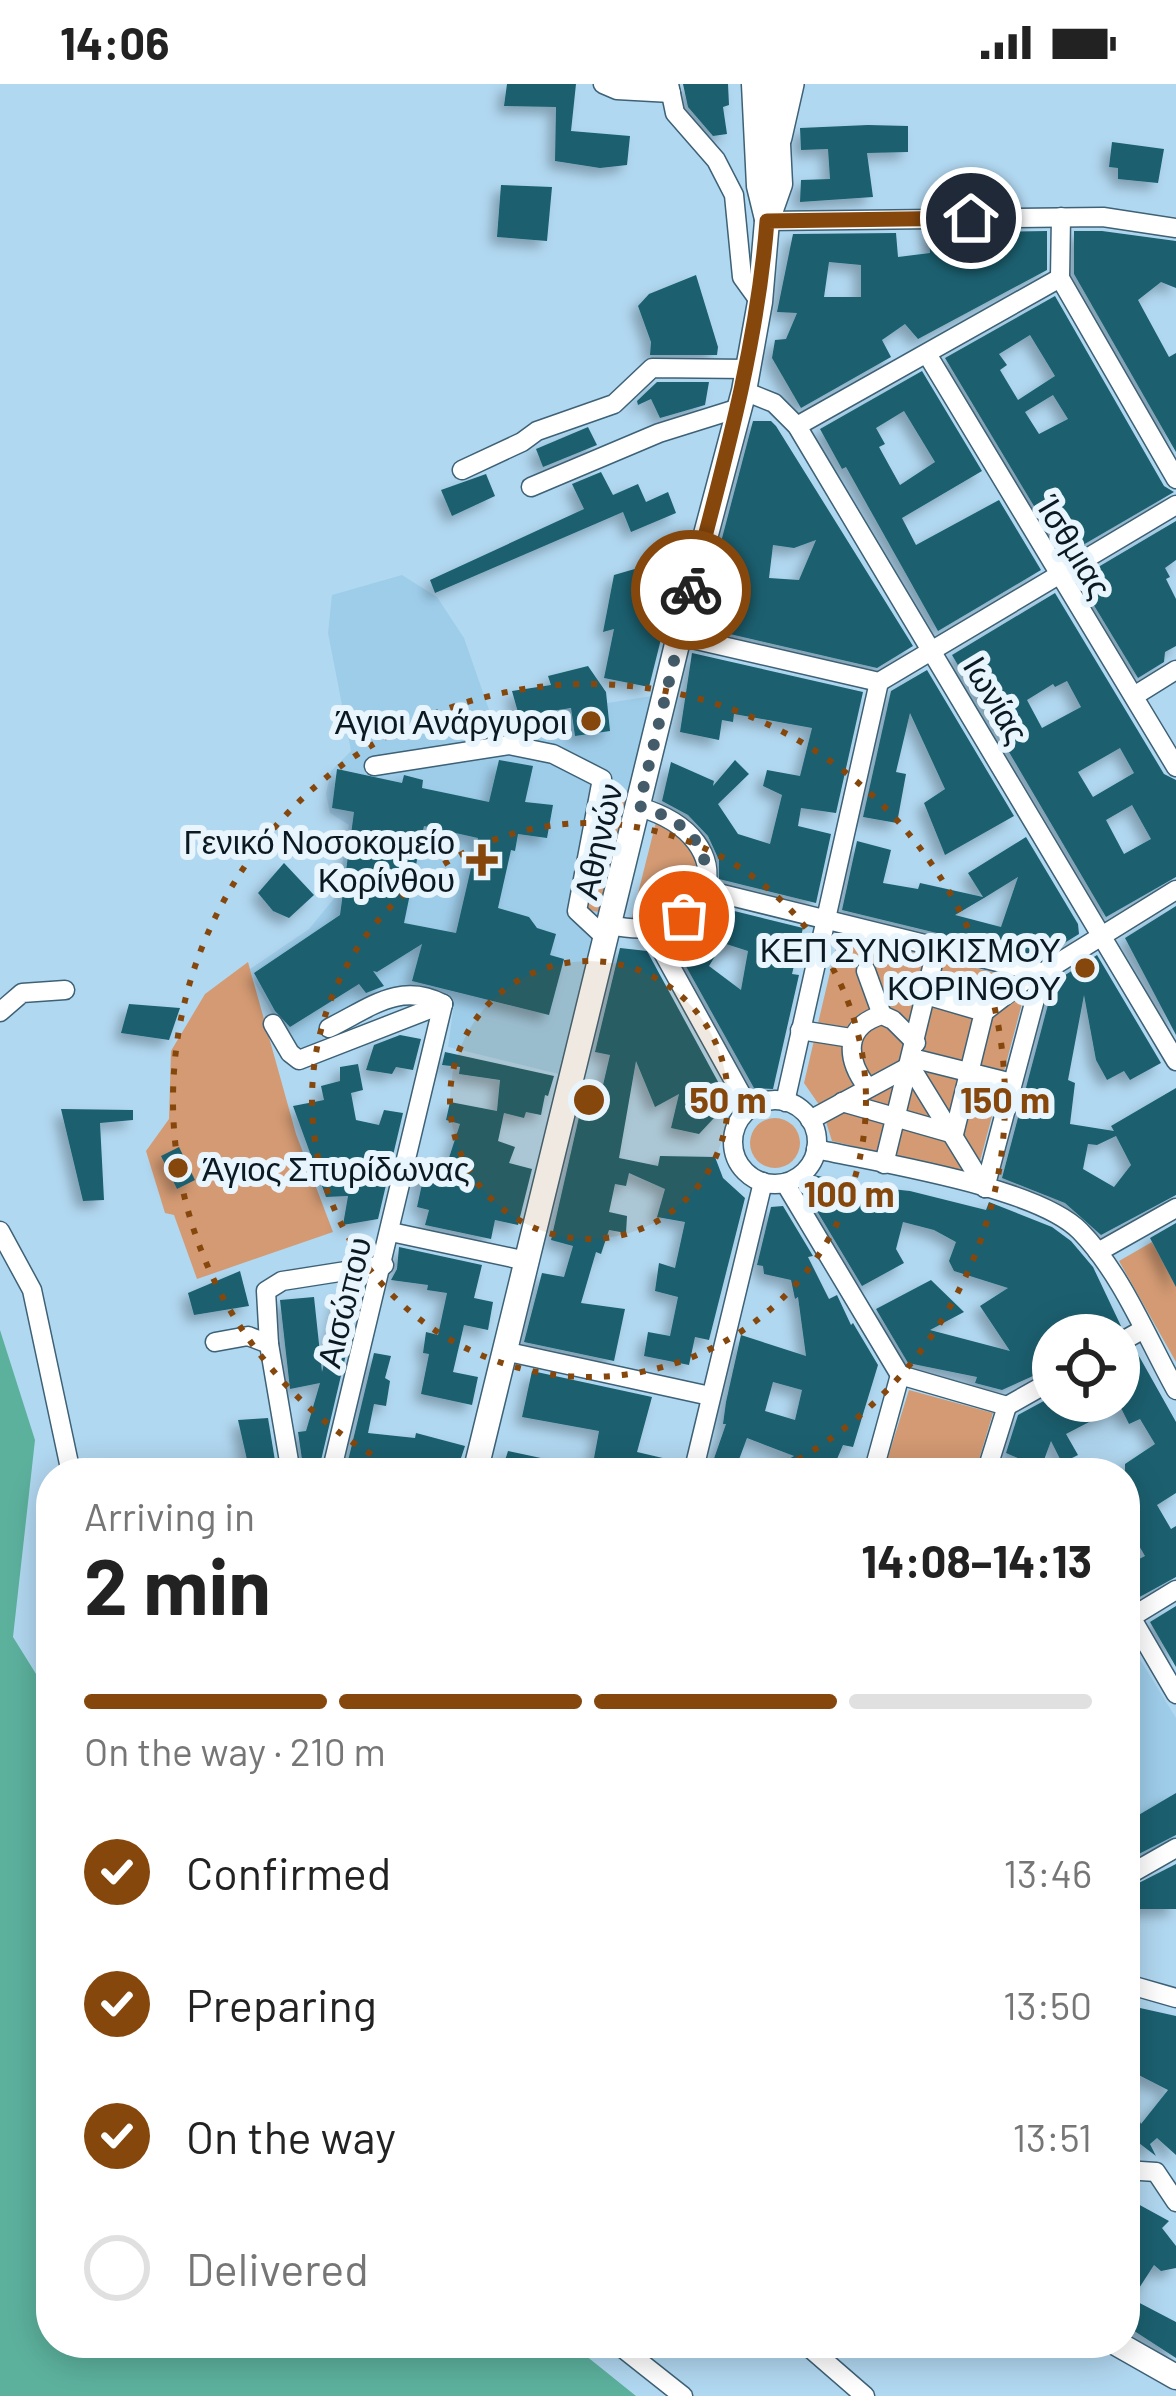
<!DOCTYPE html>
<meta charset="utf-8">
<style>
body{margin:0;font-family:Barlow,sans-serif;background:#f2f2f2;color:#222;height:100vh;display:flex;flex-direction:column;font-size:45px;white-space:nowrap}
*{box-sizing:border-box;margin:0}
p{font-size:39px;color:#767676}
.icon{flex:none;width:66px;height:66px;fill:none;stroke:currentColor;stroke-width:2;stroke-linecap:round;stroke-linejoin:round}
.map{position:relative;flex:1;overflow:hidden}
.details{position:absolute;left:36px;top:1374px;width:1104px;height:900px;display:flex;flex-direction:column;background:#fff;border-radius:48px;box-shadow:0 6px 30px #0003}
.details>*{flex:none}
.controls{position:absolute;left:1032px;top:1230px;display:grid;gap:24px}
.controls a{display:grid;place-items:center;width:108px;height:108px;border-radius:50%;background:#fff;box-shadow:0 6px 30px #0003;font-size:60px}
.pin{position:absolute;display:grid;place-items:center;width:102px;height:102px;color:#fff;margin:-51px;border:6px solid #fff;border-radius:50%;box-shadow:0 3px 12px #0007}
.courier{position:absolute;display:grid;place-items:center;width:120px;height:120px;margin:-60px;border:9px solid #86470c;border-radius:50%;background:#fff;color:#222;box-shadow:0 3px 15px #0007}
.overview em{font-style:normal;font-weight:700}
.overview div{display:flex;flex-direction:column-reverse}
.overview{display:flex;align-items:center;justify-content:space-between;height:204px;padding:0 48px}
h1{font-size:78px;font-weight:700;line-height:90px}
.bar{display:grid;grid-template-columns:repeat(4,1fr);gap:18px 12px;align-content:center;height:144px;padding:0 48px}
.bar i{height:15px;border-radius:9px;background:#e0e0e0}
.bar .active{background:#86470c}
.bar p{grid-column:span 4}
ol{padding:0 48px;list-style:none}
li{display:flex;align-items:center;gap:36px;height:132px}
li p{margin-inline-start:auto}
li .icon{padding:12px;border-radius:50%;background:#86470c;color:#fff;stroke-width:4}
li:last-child{color:#767676}
li i{width:66px;height:66px;border:6px solid #e0e0e0;border-radius:50%}
.status{display:flex;justify-content:space-between;align-items:center;height:84px;padding:0 60px;background:#fff;direction:ltr}
.status svg{height:33px;fill:currentColor}
.map>svg:first-child{display:block}
</style>
<div class="status"><b>14:06</b><svg viewBox="0 0 49 12"><path d="M0 12V9h3v3zM5 12V6h3v6zM10 12V3h3v9zM15 12V0h3v12zM26 1h20v11H26zM47 4h2v5h-2z"/></svg></div>
<div class="map">
<svg width="1176" height="2312" viewBox="0 0 1176 2312">
<defs>
<filter id="shadow"><feDropShadow dx="-7" dy="7" stdDeviation="6" flood-color="#0004"/></filter>
</defs>
<rect width="100%" height="100%" fill="#b1d8f1"/>
<g fill="#9ecdea">
<polygon points="402,491 437,513 464,554 493,637 658,611 567,992 448,963 454,920 392,924 366,932 306,964 297,962 284,950 255,899 250,885 309,845 337,811 349,741 330,729 326,710 331,687 351,667 328,549 332,511"/>
<polygon points="1125,1551 1176,1634 1176,1754 1125,1783"/>
</g>
<g fill="#d39a73">
<path d="M 627,713 L 632,717 L 605,829 L 588,826 C 574,796 596,787 604,761 C 607,748 608,734 610,721 Z"/>
<path d="M 657,734 L 694,768 C 704,817 677,838 631,837 Z"/>
<polygon points="839,850 1028,897 976,1092 832,1057 822,1025 804,999"/>
<polygon points="248,878 296,1050 333,1148 197,1195 174,1131 165,1129 146,1067 169,1035 171,967 205,910"/>
<circle cx="775" cy="1059" r="25"/>
<polygon points="1152,1158 1176,1202 1176,1278 1119,1177"/>
<polygon points="909,1306 993,1329 975,1389 883,1389"/>
</g>
<polygon fill="#5cb19d" points="0,1246 35,1356 13,1553 51,1614 51,1793 46,1841 51,1846 51,2259 570,2259 636,2312 0,2312"/>
<g fill="#1a6070" fill-rule="evenodd" filter="url(#shadow)">
<polygon points="507,0 576,0 571,47 630,52 627,81 600,84 555,77 556,23 504,22"/>
<polygon points="683,0 728,0 729,21 723,23 727,50 713,52 688,23"/>
<polygon points="868,41 908,42 908,68 867,69 873,113 800,118 801,96 830,95 828,65 801,66 800,44"/>
<polygon points="1112,58 1164,65 1158,99 1118,95 1118,84 1109,83"/>
<polygon points="501,101 552,103 547,157 497,153"/>
<path d="M 1047,147 L 1047,186 L 918,255 L 905,240 L 882,256 L 891,273 L 801,324 L 772,274 L 775,256 L 786,255 L 797,229 L 777,228 L 793,150 L 896,149 L 898,173 L 930,169 L 929,149 ZM 829,178 L 861,181 L 861,213 L 824,213 Z"/>
<polygon points="1074,147 1102,147 1176,157 1176,204 1161,198 1138,216 1169,273 1176,269 1176,368 1074,190"/>
<polygon points="696,191 718,263 717,271 650,271 651,258 638,222 649,210"/>
<path d="M 1055,212 L 1164,402 L 1174,408 L 1064,472 L 945,274 ZM 1030,251 L 1055,292 L 1018,316 L 1000,286 L 1007,281 L 999,270 ZM 1053,311 L 1068,335 L 1039,350 L 1025,328 Z"/>
<path d="M 922,287 L 982,387 L 902,434 L 916,461 L 999,416 L 1041,486 L 938,547 L 846,383 L 842,385 L 820,345 ZM 904,327 L 935,378 L 900,401 L 879,363 L 885,360 L 876,344 Z"/>
<polygon points="657,298 709,298 705,321 660,334 651,315 638,321 637,317"/>
<path d="M 753,337 L 771,337 L 776,342 L 913,562 L 877,584 L 704,544 L 721,458 ZM 816,456 L 799,496 L 769,494 L 773,461 L 794,464 Z"/>
<polygon points="588,343 597,361 543,383 536,365"/>
<polygon points="601,388 613,411 638,400 646,418 668,408 676,429 631,448 623,428 435,509 430,496 584,425 572,400"/>
<polygon points="486,390 495,412 452,432 441,406"/>
<polygon points="1176,437 1176,476 1165,484 1170,493 1166,495 1176,515 1176,562 1165,568 1164,578 1138,594 1078,495"/>
<polygon points="666,476 652,545 663,547 649,603 604,594 614,545 603,548 614,491"/>
<path d="M 1055,509 L 1164,690 L 1176,696 L 1176,793 L 1106,833 L 952,571 ZM 1067,597 L 1081,623 L 1042,644 L 1027,616 L 1053,600 L 1055,603 ZM 1120,664 L 1134,689 L 1093,713 L 1078,688 ZM 1132,721 L 1151,755 L 1124,770 L 1106,736 Z"/>
<polygon points="692,569 863,608 836,729 801,724 798,742 831,750 816,819 719,795 719,776 708,752 688,731 662,717 671,678 714,697 713,702 735,676 749,690 718,720 738,750 770,760 782,711 763,702 767,686 800,692 812,644 734,630 733,638 722,636 719,656 680,648"/>
<polygon points="588,582 606,608 610,647 575,652 571,624 519,632 512,607 551,601 548,592"/>
<polygon points="927,586 1014,732 945,771 924,719 945,705 910,629 896,688 906,690 897,739 863,733 891,607"/>
<path d="M 499,676 L 533,682 L 525,718 L 553,721 L 547,754 L 518,750 L 515,767 L 511,766 L 498,824 L 529,833 L 537,844 L 556,850 L 550,871 L 564,875 L 549,931 L 412,897 L 422,860 L 377,888 L 373,887 L 384,902 L 366,909 L 359,900 L 290,943 L 275,927 L 254,889 L 340,831 L 354,728 L 332,724 L 337,685 L 402,699 L 404,691 L 423,696 L 422,704 L 489,718 ZM 424,742 L 478,754 L 456,849 L 404,839 Z"/>
<path d="M 1026,753 L 1078,840 L 1079,850 L 1040,874 L 842,826 L 857,757 L 891,766 L 883,799 L 918,805 L 920,799 L 983,813 L 968,789 ZM 1018,793 L 1001,843 L 955,831 L 984,814 Z"/>
<polygon points="284,779 314,811 289,834 273,827 258,809"/>
<polygon points="1176,822 1176,951 1125,854"/>
<path d="M 722,824 L 803,844 L 792,890 L 799,891 L 773,1005 L 754,1004 L 673,859 ZM 723,859 L 748,867 L 741,906 L 709,882 Z"/>
<polygon points="620,864 647,867 729,1018 699,1050 671,1044 679,1010 655,1023 636,977 619,1074 658,1082 660,1072 715,1073 723,1094 745,1114 709,1256 695,1253 689,1281 644,1272 648,1248 670,1252 678,1213 655,1207 659,1179 675,1184 685,1138 657,1133 665,1105 629,1089 626,1102 615,1100 609,1128 627,1132 626,1149 609,1146 601,1170 596,1168 581,1219 625,1225 614,1277 524,1258 542,1189 564,1193 573,1162 551,1156 584,1011 600,1014 610,971 595,968"/>
<path d="M 1097,871 L 1161,979 L 1130,996 L 1124,987 L 1107,996 L 1096,976 L 1084,911 L 1068,996 L 1075,999 L 1070,1040 L 1114,1047 L 1111,1042 L 1176,1004 L 1176,1111 L 1101,1151 L 1065,1119 L 1002,1094 L 1054,898 ZM 1116,1052 L 1131,1081 L 1114,1103 L 1083,1085 L 1088,1060 L 1097,1061 Z"/>
<polygon points="129,920 180,924 169,956 121,949"/>
<polygon points="400,951 421,955 413,986 396,983 392,990 366,986 374,961"/>
<polygon points="445,968 554,992 548,1012 545,1011 541,1031 526,1028 524,1034 504,1029 498,1057 515,1063 509,1079 532,1085 518,1141 495,1136 491,1155 425,1141 429,1126 417,1123 422,1100 414,1099 420,1076 446,1083 460,1040 446,1036 450,1018 497,1027 500,996 459,990 460,983 442,981"/>
<polygon points="358,980 363,1006 351,1009 356,1036 379,1041 384,1026 403,1029 378,1135 343,1141 348,1112 326,1113 293,1022 324,1016 321,1002 340,997 340,983"/>
<polygon points="61,1025 133,1026 133,1036 100,1039 104,1116 83,1117"/>
<polygon points="179,1063 195,1096 177,1105 161,1072"/>
<polygon points="810,1090 889,1109 891,1105 910,1107 986,1126 989,1118 1052,1143 1071,1157 1093,1183 1121,1242 1100,1251 1053,1251 1053,1283 1002,1306 975,1299 977,1293 908,1279 876,1225 931,1196 964,1228 930,1246 1010,1267 980,1222 1008,1204 954,1187 949,1177 956,1158 934,1146 903,1138 896,1165 904,1179 862,1202 802,1102"/>
<path d="M 783,1122 L 813,1172 L 808,1173 L 829,1215 L 837,1211 L 851,1241 L 853,1239 L 878,1281 L 853,1363 L 843,1361 L 831,1389 L 765,1389 L 794,1372 L 747,1354 L 734,1389 L 709,1389 L 726,1340 L 723,1340 L 726,1318 L 741,1251 L 806,1272 L 798,1213 L 795,1215 L 791,1196 L 764,1190 L 763,1182 L 757,1181 L 771,1123 ZM 773,1298 L 802,1306 L 795,1336 L 765,1327 Z"/>
<polygon points="1176,1139 1176,1203 1150,1154"/>
<polygon points="399,1163 482,1181 474,1214 493,1218 488,1246 464,1241 453,1288 478,1293 472,1321 421,1310 429,1270 423,1269 426,1248 438,1251 447,1209 427,1206 428,1201 391,1196 397,1185"/>
<polygon points="240,1187 249,1222 194,1231 188,1209"/>
<polygon points="340,1210 360,1211 318,1389 304,1389 298,1348 306,1347 320,1299 290,1305 280,1216 314,1213 322,1288"/>
<polygon points="1135,1265 1176,1338 1176,1409 1157,1421 1171,1445 1176,1442 1176,1493 1125,1521 1125,1506 1133,1501 1125,1482 1145,1472 1125,1438 1125,1380 1155,1360 1140,1335 1129,1340 1120,1322 1066,1350 1078,1371 1062,1379 1051,1357 1041,1384 1006,1369 1018,1331 1053,1312 1053,1317 1119,1317 1119,1272"/>
<polygon points="374,1269 391,1272 385,1294 390,1297 386,1322 374,1320 368,1349 415,1354 416,1349 465,1362 456,1389 378,1389 347,1381"/>
<polygon points="532,1287 652,1313 637,1368 667,1375 664,1389 592,1385 599,1347 522,1333"/>
<polygon points="268,1334 277,1389 250,1389 238,1336"/>
<polygon points="508,1367 555,1377 552,1389 501,1389"/>
<polygon points="1176,1522 1176,1583 1150,1538"/>
<polygon points="1176,1709 1176,1751 1125,1777 1125,1739"/>
<polygon points="1176,1780 1176,1825 1125,1825 1125,1806"/>
<polygon points="1140,1924 1176,1932 1176,2071 1157,2054 1150,2060 1156,2072 1135,2056 1125,2073 1125,2005 1141,2040 1168,2006 1125,1984"/>
<polygon points="1136,2119 1169,2137 1162,2144 1176,2162 1176,2184 1161,2187 1154,2181 1132,2215 1176,2238 1176,2274 1125,2241 1125,2179 1134,2168 1125,2163 1125,2134"/>
</g>
<g fill="none" stroke-linecap="round" stroke-linejoin="round">
<defs>
<g id="minor">
<polyline points="603,0 617,6 671,9"/>
<polyline points="669,0 675,29 716,76 734,111 742,193 760,218"/>
<polyline points="1061,133 1060,194 1176,395"/>
<polyline points="767,137 1103,133 1176,144"/>
<polyline points="927,270 1176,683"/>
<polyline points="744,307 774,319 797,342 1176,977"/>
<polyline points="797,342 1060,194"/>
<polyline points="462,386 522,358 537,347 614,320 652,284 748,285"/>
<polyline points="531,403 659,349 739,324"/>
<polyline points="679,552 879,598 1176,421"/>
<polyline points="1134,612 1176,586"/>
<polyline points="374,682 509,661 553,670 602,695 577,827 607,855"/>
<polyline points="706,806 1042,889"/>
<path d="M 611,841 C 715,865 750,755 639,723"/>
<polyline points="651,847 749,1024"/>
<polyline points="866,887 882,931"/>
<polyline points="1042,889 1176,806"/>
<polyline points="0,928 22,909 65,906"/>
<polyline points="984,928 1037,887"/>
<polyline points="273,940 290,969 299,976 443,920"/>
<path d="M 329,944 C 370,924 400,897 443,920"/>
<polyline points="800,946 851,954"/>
<polyline points="912,974 1012,999"/>
<path d="M 867,1003 C 846,975 843,942 882,931 L 893,936 L 916,959"/>
<circle cx="775" cy="1058" r="42"/>
<polyline points="785,1018 879,598"/>
<polyline points="842,1018 954,1050 984,928 926,911"/>
<polyline points="810,1036 910,982 985,1104"/>
<path d="M 816,1065 C 880,1079 1037,1103 1080,1147 C 1122,1190 1147,1254 1176,1306"/>
<polyline points="884,1080 937,863"/>
<polyline points="785,1099 900,1291"/>
<polyline points="985,1104 1042,889"/>
<polyline points="0,1147 32,1206 71,1389"/>
<polyline points="391,1148 527,1177"/>
<polyline points="1098,1168 1176,1124"/>
<polyline points="215,1258 248,1252 269,1260"/>
<polyline points="1119,1259 1142,1246"/>
<polyline points="504,1267 710,1312"/>
<polyline points="1007,1322 1053,1296"/>
<polyline points="291,1389 269,1260 266,1207 282,1197 384,1181"/>
<polyline points="331,1389 443,920"/>
<polyline points="693,1389 763,1098"/>
<polyline points="873,1389 900,1291 1007,1322"/>
<polyline points="986,1389 1007,1322"/>
<polyline points="1131,1533 1176,1610"/>
<polyline points="1125,1537 1176,1506"/>
<polyline points="1125,1793 1176,1764"/>
<polyline points="1125,1890 1134,1902 1176,1914"/>
<polyline points="1125,2086 1156,2088 1176,2118"/>
<polyline points="616,2259 683,2312"/>
<polyline points="804,2259 865,2312"/>
</g>
<g id="major">
<polyline points="754,0 759,102 767,135"/>
<polyline points="475,1389 679,552 744,307 760,218 767,137 780,100 775,0"/>
<polyline points="1116,2259 1176,2293"/>
</g>
<polyline id="highway" points="778,53 790,0"/>
</defs>
<use href="#minor" stroke="#3d6176" stroke-width="21"/>
<use href="#major" stroke="#3d6176" stroke-width="27"/>
<use href="#highway" stroke="#3d6176" stroke-width="30"/>
<use href="#minor" stroke="#fff" stroke-width="18"/>
<use href="#major" stroke="#fff" stroke-width="24"/>
<use href="#highway" stroke="#fff" stroke-width="27"/>
</g>
<g fill="none" stroke-linecap="round" stroke-linejoin="round">
<path stroke="#445c6a" stroke-width="12" stroke-dasharray="0 21.6" d="M 684,832 L 706,806 C 711,757 683,736 639,722 L 691,506"/>
<path stroke="#86470c" stroke-width="15" d="M 691,506 C 723,383 757,264 767,137 L 971,134"/>
</g>
<circle cx="589" cy="1016" r="139" fill="#86470c" fill-opacity=".12"/>
<g fill="none" stroke="#86470c" stroke-width="6" stroke-dasharray="6 12">
<circle cx="589" cy="1016" r="139"/>
<circle cx="589" cy="1016" r="277"/>
<path d="M403 1388A416 416 0 1 1 775 1388"/>
</g>
<g fill="#86470c" stroke="#e9f5fd" stroke-width="4.5">
<circle cx="591" cy="637" r="12"/>
<path d="M476 758h12v12h12v12h-12v12h-12v-12h-12v-12h12z"/>
<circle cx="1085" cy="884" r="12"/>
<circle cx="178" cy="1084" r="12"/>
</g>
<g text-anchor="middle" dominant-baseline="central" stroke-width="12" stroke-linejoin="round" paint-order="stroke">
<g font-size="33" fill="#0a1922" stroke="#e9f5fd">
<text transform="translate(1075 462) rotate(59)">Ίσθμιας</text>
<text transform="translate(997 615) rotate(59)">Ιωνίας</text>
<text transform="translate(597 757) rotate(-77)">Αθηνών</text>
<text transform="translate(343 1218) rotate(-76)">Αισώπου</text>
</g>
<g font-size="33" fill="#0a1922" stroke="#e9f5fd" text-anchor="end">
<text x="567" y="637">Άγιοι Ανάργυροι</text>
<text x="455" y="757">Γενικό Νοσοκομείο<tspan x="455" dy="38">Κορίνθου</tspan></text>
<text x="1061" y="865">ΚΕΠ ΣΥΝΟΙΚΙΣΜΟΥ<tspan x="1061" dy="38">ΚΟΡΙΝΘΟΥ</tspan></text>
<text x="202" y="1084" text-anchor="start">Άγιος Σπυρίδωνας</text>
</g>
</g>
<circle cx="589" cy="1016" r="18" fill="#86470c" stroke="#e9f5fd" stroke-width="6"/>
<g font-size="36" text-anchor="middle" font-weight="bold" fill="#86470c" stroke="#e9f5fd" stroke-width="12" stroke-linejoin="round" paint-order="stroke">
<text x="728" y="1029">50 m</text>
<text x="1005" y="1029">150 m</text>
<text x="849" y="1123">100 m</text>
</g>
</svg>
<div class="controls">
<a><svg class="icon" aria-label="locate" viewBox="0 0 24 24"><circle cx="12" cy="12" r="6"/><path d="M12 2v4M12 18v4M2 12h4M18 12h4"/></svg></a>
</div>
<div class="pin" style="left:684px;top:832px;background:#ea580c"><svg class="icon" aria-label="bag" viewBox="0 0 24 24"><path d="M5 8h14l-1 12H6zM9 8a3 3 0 0 1 6 0"/></svg></div>
<div class="pin" style="left:971px;top:134px;background:#1f2937"><svg class="icon" aria-label="home" viewBox="0 0 24 24"><path d="M3 11l9-7 9 7M6 9v11h12V9"/></svg></div>
<div class="courier" style="left:691px;top:506px"><svg class="icon" aria-label="bike" viewBox="0 0 24 24"><circle cx="6" cy="16" r="4"/><circle cx="18" cy="16" r="4"/><path d="M6 16l4-8h5l3 8M10 8l3 8H6M13 5h3"/></svg></div>
<section class="details">
<div class="overview"><div><h1>2 min</h1><p>Arriving in</p></div><em>14:08–14:13</em></div>
<div class="bar"><i class="active"></i><i class="active"></i><i class="active"></i><i></i><p>On the way · 210 m</p></div>
<ol>
<li><svg class="icon" aria-label="check" viewBox="0 0 24 24"><path d="M5 12l5 5 9-10"/></svg>Confirmed<p>13:46</p></li>
<li><svg class="icon" aria-label="check" viewBox="0 0 24 24"><path d="M5 12l5 5 9-10"/></svg>Preparing<p>13:50</p></li>
<li><svg class="icon" aria-label="check" viewBox="0 0 24 24"><path d="M5 12l5 5 9-10"/></svg>On the way<p>13:51</p></li>
<li><i></i>Delivered</li>
</ol>
</section>
</div>
